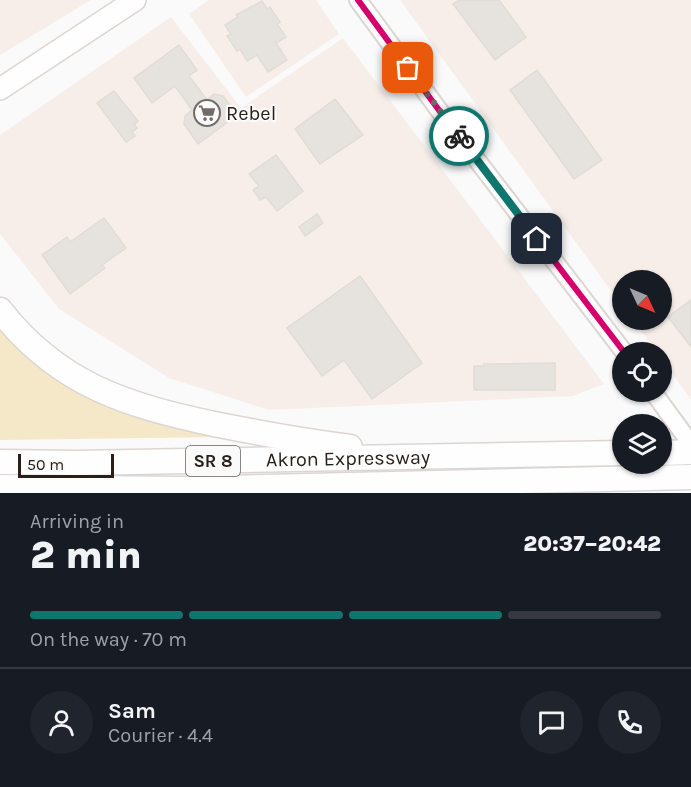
<!DOCTYPE html>
<meta charset="utf-8">
<style>
body{margin:0;font-family:Karla,sans-serif;background:#20242c;color:#f1f3f6;height:100vh;display:flex;flex-direction:column;font-size:22px;white-space:nowrap}
*{box-sizing:border-box;margin:0}
p{font-size:20px;color:#9ea1a6}
.icon{flex:none;width:33px;height:33px;fill:none;stroke:currentColor;stroke-width:2;stroke-linecap:round;stroke-linejoin:round}
.map{position:relative;height:493px;overflow:hidden}
.side{display:flex;flex-direction:column;background:#171b24;flex:1}
.side>*{flex:none}
.needle{width:39px;rotate:134deg}
.fabs{position:absolute;left:612px;top:270px;display:grid;gap:12px}
.fabs a{display:grid;place-items:center;width:60px;height:60px;border-radius:50%;background:#171b24;box-shadow:0 2px 4px #0004;font-size:30px}
.scale{position:absolute;left:18px;bottom:15px;width:96px;box-sizing:border-box;padding-left:6px;border:3px solid #291e18;border-top:0;font-size:16px;line-height:21px;white-space:nowrap;color:#291e18;-webkit-text-stroke:4px #fafafa;paint-order:stroke}
.pin{position:absolute;display:grid;place-items:center;width:51px;height:51px;color:#fff;margin:-26px;border-radius:12px;box-shadow:0 3px 9px #0006}
.courier{position:absolute;display:grid;place-items:center;width:60px;height:60px;margin:-30px;border:4px solid #0f766e;border-radius:50%;background:#fff;color:#222;box-shadow:0 2px 8px #0007}
.overview em{font-style:normal;font-weight:800}
.overview div{display:flex;flex-direction:column-reverse}
.overview{display:flex;align-items:center;justify-content:space-between;height:102px;padding:0 30px}
h1{font-size:39px;font-weight:800;line-height:45px}
.bar{display:grid;grid-template-columns:repeat(4,1fr);gap:9px 6px;align-content:center;height:72px;padding:0 30px}
.bar i{height:8px;border-radius:4px;background:#363941}
.bar .selected{background:#0f766e}
.bar p{grid-column:span 4}
.line{display:flex;align-items:center;gap:15px;padding:0 30px;border-top:2px solid #363941}
.line div{flex:1}
.round{display:grid;place-items:center;flex:none;width:63px;height:63px;border-radius:32px;background:#20242c}
.map>svg:first-child{display:block}
</style>
<div class="map">
<svg width="691" height="493" viewBox="0 0 691 493">
<rect width="100%" height="100%" fill="#fafafa"/>
<g fill="#f7eeea">
<polygon points="0,0 91,0 0,55"/>
<polygon points="209,0 316,0 339,34 246,97 189,14"/>
<polygon points="400,0 691,0 691,400 662,359 662,352 657,352 633,320 662,320 662,280 622,280 622,306"/>
<polygon points="171,17 241,108 343,38 604,384 573,396 269,410 169,378 59,309 0,234 0,135"/>
</g>
<polygon fill="#f5e8c8" points="0,326 24,353 221,437 0,440"/>
<g fill="#e6e2dd" stroke="#e0dcd7" stroke-width="1.5">
<polygon points="459,0 499,0 526,37 495,60 453,4"/>
<polygon points="262,1 267,9 270,7 280,22 277,24 286,37 276,43 287,60 268,72 257,55 247,61 240,49 237,51 227,36 231,34 225,25 238,17 236,15"/>
<polygon points="179,45 197,70 189,76 207,100 214,94 223,96 237,115 198,144 184,124 185,116 192,110 175,86 152,103 134,78"/>
<polygon points="537,70 602,160 574,179 510,90"/>
<polygon points="114,91 138,121 134,124 137,128 132,132 135,136 126,142 97,103"/>
<polygon points="335,99 363,135 320,164 295,129"/>
<polygon points="276,155 303,191 277,211 266,197 260,200 253,190 259,186 249,174"/>
<polygon points="317,214 323,223 305,236 299,227"/>
<polygon points="104,218 126,248 102,265 105,268 70,294 42,255 67,237 70,242"/>
<polygon points="360,276 422,363 372,399 344,360 322,376 287,328"/>
<polygon points="691,300 691,347 668,317"/>
<polygon points="555,363 555,390 474,390 474,366 484,366 484,364"/>
</g>
<g fill="none" stroke-linecap="round" stroke-linejoin="round">
<defs>
<g id="minor">
<polyline points="358,0 444,117 624,352"/>
<polyline points="653,392 691,444"/>
</g>
<polyline id="major" points="0,89 135,0"/>
<g id="highway">
<path d="M 0,310 C 58,384 125,405 214,424 C 259,433 304,441 350,447"/>
<polyline points="662,453 691,452"/>
<path id="s1" d="M 0,462 L 77,463 L 622,453"/>
<polyline points="0,487 178,489 691,477"/>
</g>
</defs>
<use href="#minor" stroke="#dcd6d3" stroke-width="20"/>
<use href="#major" stroke="#dcd6d3" stroke-width="24"/>
<use href="#highway" stroke="#dcd6d3" stroke-width="27"/>
<use href="#minor" stroke="#fefefe" stroke-width="16"/>
<use href="#major" stroke="#fefefe" stroke-width="21"/>
<use href="#highway" stroke="#fefefe" stroke-width="24"/>
<defs>
<polyline id="cycleway" points="358,0 444,117 624,352"/>
</defs>
<use href="#cycleway" stroke="#fafafa" stroke-width="10"/>
<use href="#cycleway" stroke="#d6006c" stroke-width="6"/>
</g>
<g fill="none" stroke-linecap="round" stroke-linejoin="round">
<polyline stroke="#726b67" stroke-width="6" stroke-dasharray="0 10.8" points="408,68 459,136"/>
<polyline stroke="#0f766e" stroke-width="8" points="459,136 537,239"/>
</g>
<defs>
<symbol id="supermarket-ring" viewBox="-11 -11 22 22"><circle r="9.5" fill="#fafafa" stroke="#726b67" stroke-width="1.5"/><path d="M-6-5.5h2.5l.6 2H6L4.5 2H-2.5L-4.4-4H-6ZM-1.5 3.2a1.3 1.3 0 1 0 .1 0ZM3 3.2a1.3 1.3 0 1 0 .1 0Z" fill="#726b67"/></symbol>
</defs>
<g fill-rule="evenodd">
<use href="#supermarket-ring" x="192" y="98" width="30" height="30"/>
</g>
<g text-anchor="middle" dominant-baseline="central" stroke-width="4.5" stroke-linejoin="round" paint-order="stroke">
<rect fill="#fafafa" stroke="#68605c" stroke-width="1.5" x="186" y="446" width="54" height="30" rx="4.5"/>
<g font-size="18" font-weight="bold" fill="#291e18">
<text x="213" y="461">SR 8</text>
</g>
<g font-size="20" fill="#291e18" stroke="#fafafa" text-anchor="start">
<text x="226" y="113">Rebel</text>
</g>
<g font-size="20" fill="#291e18" stroke="#fafafa">
<text stroke="none"><textPath href="#s1" startOffset="348">Akron Expressway</textPath></text>
</g>
</g>
</svg>
<div class="fabs">
<a><svg class="needle" viewBox="-14 -14 28 28"><path d="M0-13l5 13h-10z" fill="#e53935"/><path d="M0 13l5-13h-10z" fill="#9ea1a6"/></svg></a>
<a><svg class="icon" aria-label="locate" viewBox="0 0 24 24"><circle cx="12" cy="12" r="6"/><path d="M12 2v4M12 18v4M2 12h4M18 12h4"/></svg></a>
<a><svg class="icon" aria-label="layers" viewBox="0 0 24 24"><path d="M12 4l9 5-9 5-9-5zM3 14l9 5 9-5"/></svg></a>
</div>
<div class="scale">50 m</div>
<div class="pin" style="left:408px;top:68px;background:#ea580c"><svg class="icon" aria-label="bag" viewBox="0 0 24 24"><path d="M5 8h14l-1 12H6zM9 8a3 3 0 0 1 6 0"/></svg></div>
<div class="pin" style="left:537px;top:239px;background:#1f2937"><svg class="icon" aria-label="home" viewBox="0 0 24 24"><path d="M3 11l9-7 9 7M6 9v11h12V9"/></svg></div>
<div class="courier" style="left:459px;top:136px"><svg class="icon" aria-label="bike" viewBox="0 0 24 24"><circle cx="6" cy="16" r="4"/><circle cx="18" cy="16" r="4"/><path d="M6 16l4-8h5l3 8M10 8l3 8H6M13 5h3"/></svg></div>
</div>
<section class="side">
<div class="overview"><div><h1>2 min</h1><p>Arriving in</p></div><em>20:37–20:42</em></div>
<div class="bar"><i class="selected"></i><i class="selected"></i><i class="selected"></i><i></i><p>On the way · 70 m</p></div>
<div class="line" style="height:108px"><a class="round"><svg class="icon" aria-label="person" viewBox="0 0 24 24"><circle cx="12" cy="8" r="4"/><path d="M4 21q1-7 8-7t8 7"/></svg></a><div><b>Sam</b><p>Courier · 4.4</p></div><a class="round"><svg class="icon" aria-label="chat" viewBox="0 0 24 24"><path d="M4 5h16v11H9l-5 4z"/></svg></a><a class="round"><svg class="icon" aria-label="phone" viewBox="0 0 24 24"><path d="M5 4h4l2 5-3 2q2 4 5 5l2-3 5 2v4C11 20 4 13 5 4z"/></svg></a></div>
</section>
